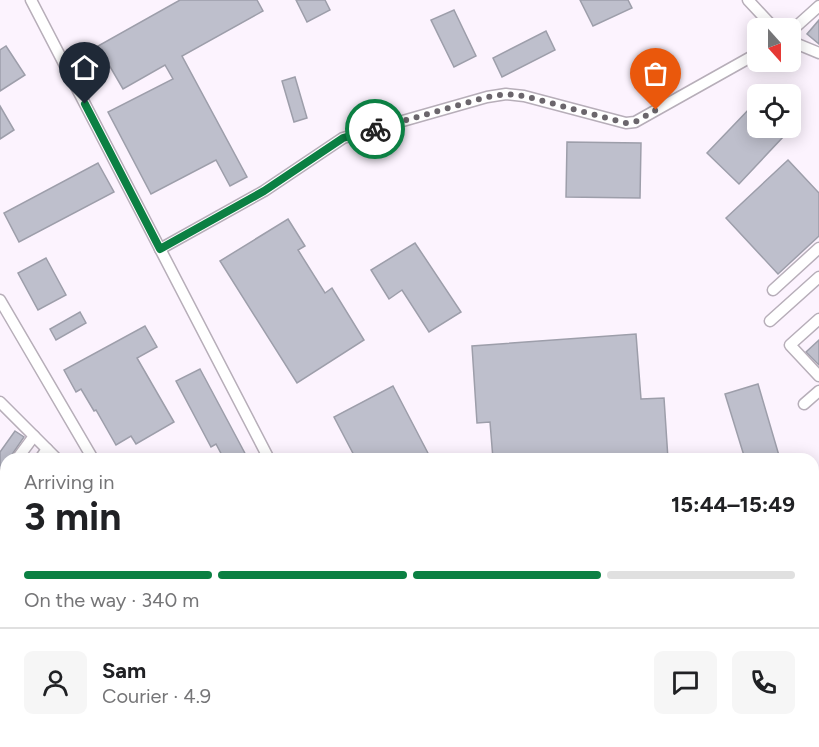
<!DOCTYPE html>
<meta charset="utf-8">
<style>
body{margin:0;font-family:Figtree,sans-serif;background:#f6f6f6;color:#202124;height:100vh;display:flex;flex-direction:column;font-size:22px;white-space:nowrap}
*{box-sizing:border-box;margin:0}
p{font-size:20px;color:#757577}
.icon{flex:none;width:33px;height:33px;fill:none;stroke:currentColor;stroke-width:2;stroke-linecap:round;stroke-linejoin:round}
.map{position:relative;flex:1;overflow:hidden}
.panel{position:absolute;left:0px;top:453px;width:819px;height:294px;display:flex;flex-direction:column;background:#fff;border-radius:18px 18px 0 0;box-shadow:0 3px 15px #0003}
.panel>*{flex:none}
.needle{width:39px;rotate:159deg}
.controls{position:absolute;left:747px;top:18px;display:grid;gap:12px}
.controls a{display:grid;place-items:center;width:54px;height:54px;border-radius:9px;background:#fff;box-shadow:0 3px 15px #0003;font-size:30px}
.pin{position:absolute;display:grid;place-items:center;width:51px;height:51px;color:#fff;margin:-62px -26px;border-radius:50% 50% 50% 0;rotate:-45deg;box-shadow:0 0 6px #0007}
.pin .icon{rotate:45deg}
.courier{position:absolute;display:grid;place-items:center;width:60px;height:60px;margin:-30px;border:4px solid #0b8043;border-radius:50%;background:#fff;color:#222;box-shadow:0 2px 8px #0007}
.summary em{font-style:normal;font-weight:700}
.summary div{display:flex;flex-direction:column-reverse}
.summary{display:flex;align-items:center;justify-content:space-between;height:102px;padding:0 24px}
h1{font-size:39px;font-weight:700;line-height:45px}
.bar{display:grid;grid-template-columns:repeat(4,1fr);gap:9px 6px;align-content:center;height:72px;padding:0 24px}
.bar i{height:8px;border-radius:4px;background:#e0e0e0}
.bar .selected{background:#0b8043}
.bar p{grid-column:span 4}
.line{display:flex;align-items:center;gap:15px;padding:0 24px;border-top:2px solid #e0e0e0}
.line div{flex:1}
.round{display:grid;place-items:center;flex:none;width:63px;height:63px;border-radius:9px;background:#f6f6f6}
.map>svg:first-child{display:block}
</style>
<div class="map">
<svg width="819" height="747" viewBox="0 0 819 747">
<rect width="100%" height="100%" fill="#fcf3fe"/>
<g fill="#bebfcc" stroke="#9d9eaa" stroke-width="1.5">
<polygon points="180,0 257,0 263,11 182,56 247,177 230,186 216,160 151,194 108,112 173,79 165,65 123,89 98,46"/>
<polygon points="296,0 325,0 330,10 307,22"/>
<polygon points="580,0 628,0 632,8 593,26"/>
<polygon points="454,10 476,56 454,67 431,20"/>
<polygon points="819,20 819,44 807,34"/>
<polygon points="546,31 555,50 502,77 493,58"/>
<polygon points="6,46 25,75 0,91 0,50"/>
<polygon points="295,77 307,118 294,122 282,81"/>
<polygon points="0,106 14,130 0,139"/>
<polygon points="752,106 758,111 758,128 775,128 784,136 739,184 707,153"/>
<polygon points="567,142 641,143 640,198 566,197"/>
<polygon points="788,160 819,193 819,236 778,274 726,218"/>
<polygon points="98,163 114,192 19,242 4,213"/>
<polygon points="288,219 305,246 298,250 325,293 332,288 364,340 297,383 220,261"/>
<polygon points="415,243 461,312 429,332 402,290 389,299 371,270"/>
<polygon points="46,258 66,295 38,310 18,273"/>
<polygon points="80,312 86,323 56,340 50,329"/>
<polygon points="145,326 157,347 137,358 174,422 136,444 131,436 116,445 96,410 94,411 81,389 76,392 64,370"/>
<polygon points="636,334 641,399 664,398 668,459 493,459 490,422 477,423 472,346"/>
<polygon points="819,340 819,365 806,352"/>
<polygon points="200,369 248,459 224,459 216,444 211,447 176,381"/>
<polygon points="758,384 780,459 745,459 725,394"/>
<polygon points="393,386 431,459 356,459 334,417"/>
<polygon points="15,431 24,437 9,459 6,459 6,463 4,466 0,469 0,452"/>
<polygon points="6,583 6,602 0,606 0,591"/>
<polygon points="6,682 6,705 0,707 0,686"/>
<polygon points="21,741 89,741 93,747 12,747"/>
<polygon points="116,741 174,741 178,747 120,747"/>
<polygon points="271,741 339,741 346,747 279,747"/>
<rect x="378" y="741" width="100" height="6"/>
<polygon points="498,741 522,741 523,747 498,747"/>
<polygon points="680,741 766,741 767,747 681,747"/>
</g>
<g fill="none" stroke-linecap="round" stroke-linejoin="round">
<defs>
<g id="minor">
<polyline points="31,0 269,459"/>
<polyline points="748,0 774,28"/>
<polyline points="790,32 819,6"/>
<polyline points="790,41 819,53"/>
<polyline points="160,249 264,191 343,138 487,97 506,94 524,96 626,123 635,122 758,53"/>
<polyline points="773,290 819,248"/>
<polyline points="0,300 93,459"/>
<polyline points="819,319 790,345 819,376"/>
<polyline points="770,321 819,277"/>
<polyline points="0,402 57,459"/>
<polyline points="804,404 819,391"/>
<polyline points="17,459 34,436"/>
<polyline points="40,459 47,449"/>
<polyline points="6,473 4,476 6,478"/>
<polyline points="813,593 819,598"/>
<polyline points="6,610 1,617 6,620"/>
<polyline points="0,657 6,655"/>
<polyline points="0,716 6,712"/>
<polyline points="0,740 4,747"/>
<polyline points="102,741 105,747"/>
<polyline points="237,741 244,747"/>
<polyline points="367,741 371,747"/>
<polyline points="606,747 619,741"/>
</g>
</defs>
<use href="#minor" stroke="#b7aeb9" stroke-width="13"/>
<use href="#minor" stroke="#fff" stroke-width="10"/>
</g>
<g fill="none" stroke-linecap="round" stroke-linejoin="round">
<polyline stroke="#6b666c" stroke-width="6" stroke-dasharray="0 10.8" points="375,129 487,97 506,94 524,96 626,123 635,122 656,110"/>
<polyline stroke="#0b8043" stroke-width="8" points="85,104 160,249 264,191 343,138 375,129"/>
</g>
</svg>
<div class="controls">
<a><svg class="needle" viewBox="-14 -14 28 28"><path d="M0-13l5 13h-10z" fill="#e53935"/><path d="M0 13l5-13h-10z" fill="#757577"/></svg></a>
<a><svg class="icon" aria-label="locate" viewBox="0 0 24 24"><circle cx="12" cy="12" r="6"/><path d="M12 2v4M12 18v4M2 12h4M18 12h4"/></svg></a>
</div>
<div class="pin" style="left:656px;top:110px;background:#ea580c"><svg class="icon" aria-label="bag" viewBox="0 0 24 24"><path d="M5 8h14l-1 12H6zM9 8a3 3 0 0 1 6 0"/></svg></div>
<div class="pin" style="left:85px;top:104px;background:#1f2937"><svg class="icon" aria-label="home" viewBox="0 0 24 24"><path d="M3 11l9-7 9 7M6 9v11h12V9"/></svg></div>
<div class="courier" style="left:375px;top:129px"><svg class="icon" aria-label="bike" viewBox="0 0 24 24"><circle cx="6" cy="16" r="4"/><circle cx="18" cy="16" r="4"/><path d="M6 16l4-8h5l3 8M10 8l3 8H6M13 5h3"/></svg></div>
<section class="panel">
<div class="summary"><div><h1>3 min</h1><p>Arriving in</p></div><em>15:44–15:49</em></div>
<div class="bar"><i class="selected"></i><i class="selected"></i><i class="selected"></i><i></i><p>On the way · 340 m</p></div>
<div class="line" style="height:108px"><a class="round"><svg class="icon" aria-label="person" viewBox="0 0 24 24"><circle cx="12" cy="8" r="4"/><path d="M4 21q1-7 8-7t8 7"/></svg></a><div><b>Sam</b><p>Courier · 4.9</p></div><a class="round"><svg class="icon" aria-label="chat" viewBox="0 0 24 24"><path d="M4 5h16v11H9l-5 4z"/></svg></a><a class="round"><svg class="icon" aria-label="phone" viewBox="0 0 24 24"><path d="M5 4h4l2 5-3 2q2 4 5 5l2-3 5 2v4C11 20 4 13 5 4z"/></svg></a></div>
</section>
</div>
